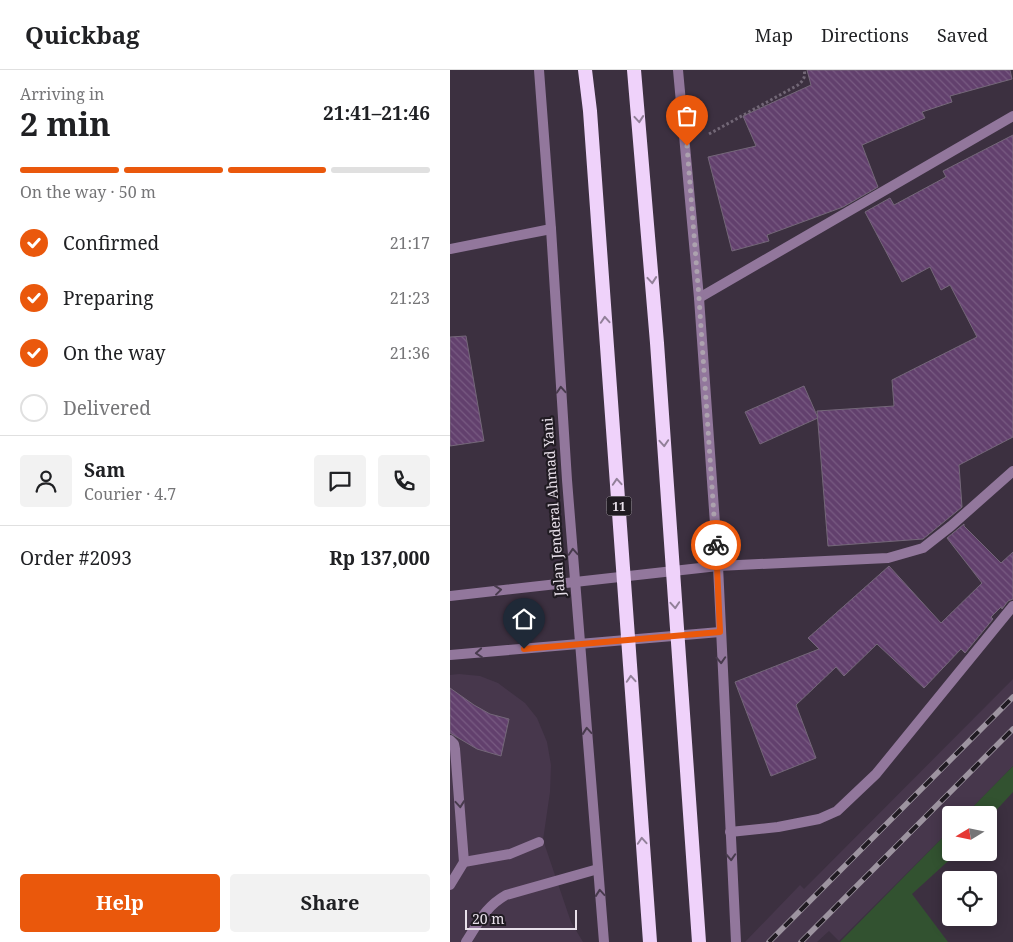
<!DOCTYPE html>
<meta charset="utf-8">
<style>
body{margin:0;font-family:"Noto Serif",serif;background:#f2f2f2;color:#202124;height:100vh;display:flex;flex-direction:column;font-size:19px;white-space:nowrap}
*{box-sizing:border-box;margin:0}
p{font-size:16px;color:#757577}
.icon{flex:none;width:28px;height:28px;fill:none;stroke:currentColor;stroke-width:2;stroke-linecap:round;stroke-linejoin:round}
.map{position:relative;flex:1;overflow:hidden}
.sheet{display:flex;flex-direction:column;background:#fff;width:450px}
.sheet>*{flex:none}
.needle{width:32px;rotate:260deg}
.tools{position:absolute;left:492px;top:736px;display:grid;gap:10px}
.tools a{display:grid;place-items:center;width:55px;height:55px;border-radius:5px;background:#fff;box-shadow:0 2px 12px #0003;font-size:25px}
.scale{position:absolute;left:15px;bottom:12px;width:112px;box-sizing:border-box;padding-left:5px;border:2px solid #e8e0ea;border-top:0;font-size:14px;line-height:18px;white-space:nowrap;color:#e8e0ea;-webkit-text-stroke:4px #201b22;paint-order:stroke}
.pin{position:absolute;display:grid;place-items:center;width:42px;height:42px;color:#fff;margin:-51px -21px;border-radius:50% 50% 50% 0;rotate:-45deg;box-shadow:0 0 5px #0007}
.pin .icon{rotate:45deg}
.courier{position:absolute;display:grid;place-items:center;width:50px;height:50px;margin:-25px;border:4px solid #ea580c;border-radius:50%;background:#fff;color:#222;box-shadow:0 1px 6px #0007}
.headline em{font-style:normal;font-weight:700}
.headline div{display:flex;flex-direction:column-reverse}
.headline{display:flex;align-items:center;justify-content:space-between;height:85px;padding:0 20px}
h1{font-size:32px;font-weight:700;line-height:38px}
.bar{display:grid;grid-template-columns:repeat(4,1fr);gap:8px 5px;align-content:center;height:60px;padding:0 20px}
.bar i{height:6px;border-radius:4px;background:#e0e0e0}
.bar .active{background:#ea580c}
.bar p{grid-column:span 4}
.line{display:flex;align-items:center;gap:12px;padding:0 20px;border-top:1px solid #e0e0e0}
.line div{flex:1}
.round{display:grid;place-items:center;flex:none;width:52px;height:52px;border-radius:5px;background:#f2f2f2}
ol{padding:0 20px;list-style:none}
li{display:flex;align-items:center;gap:15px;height:55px}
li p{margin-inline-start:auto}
li .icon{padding:5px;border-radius:50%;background:#ea580c;color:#fff;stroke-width:4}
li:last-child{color:#757577}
li i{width:28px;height:28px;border:2px solid #e0e0e0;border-radius:50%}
.primary-button{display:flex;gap:10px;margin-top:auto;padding:10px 20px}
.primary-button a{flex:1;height:58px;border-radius:5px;background:#ea580c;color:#fff;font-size:20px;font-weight:700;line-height:58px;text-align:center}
.primary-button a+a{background:#f2f2f2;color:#202124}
header{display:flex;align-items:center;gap:30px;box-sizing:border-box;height:70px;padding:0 25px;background:#fff;border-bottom:1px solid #e0e0e0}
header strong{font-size:24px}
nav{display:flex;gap:28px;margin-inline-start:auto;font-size:18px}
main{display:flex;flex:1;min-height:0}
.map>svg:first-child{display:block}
</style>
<header>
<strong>Quickbag</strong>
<nav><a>Map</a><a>Directions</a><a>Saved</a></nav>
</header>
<main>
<section class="sheet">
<div class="headline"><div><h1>2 min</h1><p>Arriving in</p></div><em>21:41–21:46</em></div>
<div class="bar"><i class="active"></i><i class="active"></i><i class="active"></i><i></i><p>On the way · 50 m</p></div>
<ol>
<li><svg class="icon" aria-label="check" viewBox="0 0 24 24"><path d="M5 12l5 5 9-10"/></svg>Confirmed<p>21:17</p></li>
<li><svg class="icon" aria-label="check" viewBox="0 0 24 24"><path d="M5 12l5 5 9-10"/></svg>Preparing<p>21:23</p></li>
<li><svg class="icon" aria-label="check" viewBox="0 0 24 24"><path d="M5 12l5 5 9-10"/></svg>On the way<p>21:36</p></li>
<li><i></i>Delivered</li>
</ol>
<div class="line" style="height:90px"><a class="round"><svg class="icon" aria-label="person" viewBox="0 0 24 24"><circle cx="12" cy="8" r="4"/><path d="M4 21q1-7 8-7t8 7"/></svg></a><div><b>Sam</b><p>Courier · 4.7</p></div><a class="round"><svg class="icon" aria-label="chat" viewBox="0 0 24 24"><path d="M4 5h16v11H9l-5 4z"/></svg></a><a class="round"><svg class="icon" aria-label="phone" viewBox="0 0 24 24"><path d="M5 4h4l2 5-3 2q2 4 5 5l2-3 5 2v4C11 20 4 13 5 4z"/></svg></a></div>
<div class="line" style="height:65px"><div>Order #2093</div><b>Rp 137,000</b></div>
<div class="primary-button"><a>Help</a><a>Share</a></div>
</section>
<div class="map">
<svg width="563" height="872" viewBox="0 0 563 872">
<defs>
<pattern id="building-back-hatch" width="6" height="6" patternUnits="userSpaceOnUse" patternTransform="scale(1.25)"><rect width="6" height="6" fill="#62406d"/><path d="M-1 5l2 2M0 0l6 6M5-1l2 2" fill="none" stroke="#785b82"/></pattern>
</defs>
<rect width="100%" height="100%" fill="#3c3040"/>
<g fill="#47374c">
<polygon points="9,604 30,606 48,613 75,633 87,648 97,672 101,695 100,722 93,770 121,852 133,872 0,872 0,605"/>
<polygon points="563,609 563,696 515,745 501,745 501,759 389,871 379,861 367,872 295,872 350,815 354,819"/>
</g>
<g fill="#325230">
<polygon points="563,696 563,722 539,748 539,745 515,745"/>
<polygon points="501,759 501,782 507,783 462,824 498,872 390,872"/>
</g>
<g fill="url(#building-back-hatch)" stroke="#746779">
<polygon points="357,0 560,0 562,9 500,26 502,32 472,42 475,48 412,75 428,117 393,137 317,165 319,171 282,181 258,87 306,76 293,46 361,15"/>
<polygon points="563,65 563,367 509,395 512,437 473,469 378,476 367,341 444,336 442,310 527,267 500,215 491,220 480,197 452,212 415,142 440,128 444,135 496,107 493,101"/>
<polygon points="16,266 34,371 0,376 0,267"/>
<polygon points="354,316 368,348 310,374 295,342"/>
<polygon points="514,454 514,456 551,493 563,482 563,529 558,531 552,539 551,537 541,547 543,549 515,583 511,579 474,618 427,574 394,606 386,597 346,635 366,688 321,706 285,612 369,579 358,568 439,496 491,553 532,513 497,468"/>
<polygon points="0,618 24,635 40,644 59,649 51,686 27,679 0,663"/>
</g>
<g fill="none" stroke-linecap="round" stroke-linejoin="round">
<path stroke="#726776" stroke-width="3" stroke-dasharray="2.5 2.5" stroke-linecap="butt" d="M 259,64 L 348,15 C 353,11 356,7 354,0"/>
<g stroke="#92779c" stroke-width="10">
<polyline points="0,670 4,674 5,679 14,792 0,815"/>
<polyline points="14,792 60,784 89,772"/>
<path d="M 16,872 C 29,852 35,837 56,825 L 148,799"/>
</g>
<g stroke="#92779c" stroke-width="10">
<polyline points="0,179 101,159"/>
<polyline points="249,228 563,46"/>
<polyline points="0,526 268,496 438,488 473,478 501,456 563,401"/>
<polyline points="0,585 270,562"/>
<polyline points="280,762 328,757 369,749 387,741 426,704 563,536"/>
</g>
<g stroke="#92779c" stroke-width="10">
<polyline points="89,0 101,159 117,410 154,872"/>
<polyline points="228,0 249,228 268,496 286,872"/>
</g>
<g stroke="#efd2fa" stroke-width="14">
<polyline points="135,0 140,41 200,872"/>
<polyline points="184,0 207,273 249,872"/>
</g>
<defs>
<g id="rail">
<polyline points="319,872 563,627"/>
<polyline points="351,872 563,659"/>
</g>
</defs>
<use href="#rail" stroke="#9d94a0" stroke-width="5.5"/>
<use href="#rail" stroke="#201b22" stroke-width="4" stroke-dasharray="11" stroke-linecap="butt"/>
</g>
<defs><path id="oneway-chevron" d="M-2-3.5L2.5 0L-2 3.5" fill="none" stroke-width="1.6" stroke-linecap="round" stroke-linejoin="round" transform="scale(1.25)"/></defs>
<g stroke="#928099">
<use href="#oneway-chevron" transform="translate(189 49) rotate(85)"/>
<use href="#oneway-chevron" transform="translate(202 210) rotate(85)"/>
<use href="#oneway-chevron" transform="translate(155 250) rotate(-94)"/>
<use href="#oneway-chevron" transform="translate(214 373) rotate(86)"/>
<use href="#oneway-chevron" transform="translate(167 412) rotate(-94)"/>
<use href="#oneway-chevron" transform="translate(225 535) rotate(86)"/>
<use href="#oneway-chevron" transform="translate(181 609) rotate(-94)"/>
<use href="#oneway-chevron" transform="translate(192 771) rotate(-94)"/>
</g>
<g stroke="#483b4d">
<use href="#oneway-chevron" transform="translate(111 320) rotate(-94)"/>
<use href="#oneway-chevron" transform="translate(123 482) rotate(-94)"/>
<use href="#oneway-chevron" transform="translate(48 520) rotate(-7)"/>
<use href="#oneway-chevron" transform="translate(29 583) rotate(175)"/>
<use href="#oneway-chevron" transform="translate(271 590) rotate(87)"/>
<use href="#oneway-chevron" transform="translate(137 661) rotate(-95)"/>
<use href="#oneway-chevron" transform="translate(10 734) rotate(85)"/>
<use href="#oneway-chevron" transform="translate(281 787) rotate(87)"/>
<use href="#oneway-chevron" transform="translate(150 823) rotate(-95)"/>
</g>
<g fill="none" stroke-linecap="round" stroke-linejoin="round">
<polyline stroke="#aca2ae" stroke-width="5" stroke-dasharray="0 9" points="237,76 249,228 266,475"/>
<polyline stroke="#ea580c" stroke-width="6" points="74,579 270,562 266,475"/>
</g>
<g text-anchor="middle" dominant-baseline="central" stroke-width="4.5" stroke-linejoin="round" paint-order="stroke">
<rect fill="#201b22" stroke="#aca5ae" stroke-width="1" x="156.5" y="426.5" width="25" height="19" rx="4"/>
<g font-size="12" font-weight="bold" fill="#e8e0ea">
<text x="169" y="436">11</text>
</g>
<g font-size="14" fill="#e8e0ea" stroke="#201b22">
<text transform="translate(103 437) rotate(-94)">Jalan Jenderal Ahmad Yani</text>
</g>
</g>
</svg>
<div class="tools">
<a><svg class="needle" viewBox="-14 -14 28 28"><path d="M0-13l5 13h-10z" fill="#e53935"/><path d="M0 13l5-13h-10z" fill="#757577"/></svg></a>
<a><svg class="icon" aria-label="locate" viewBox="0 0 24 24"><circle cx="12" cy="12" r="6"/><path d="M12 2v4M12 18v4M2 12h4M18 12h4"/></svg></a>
</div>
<div class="scale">20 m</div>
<div class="pin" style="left:237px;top:76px;background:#ea580c"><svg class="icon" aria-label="bag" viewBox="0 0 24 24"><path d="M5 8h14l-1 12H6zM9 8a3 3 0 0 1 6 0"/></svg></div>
<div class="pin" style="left:74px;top:579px;background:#1f2937"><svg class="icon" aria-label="home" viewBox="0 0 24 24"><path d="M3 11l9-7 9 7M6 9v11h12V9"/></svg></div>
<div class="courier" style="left:266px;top:475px"><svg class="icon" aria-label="bike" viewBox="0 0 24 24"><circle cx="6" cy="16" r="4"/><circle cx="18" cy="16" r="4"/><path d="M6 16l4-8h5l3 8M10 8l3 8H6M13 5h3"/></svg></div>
</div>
</main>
